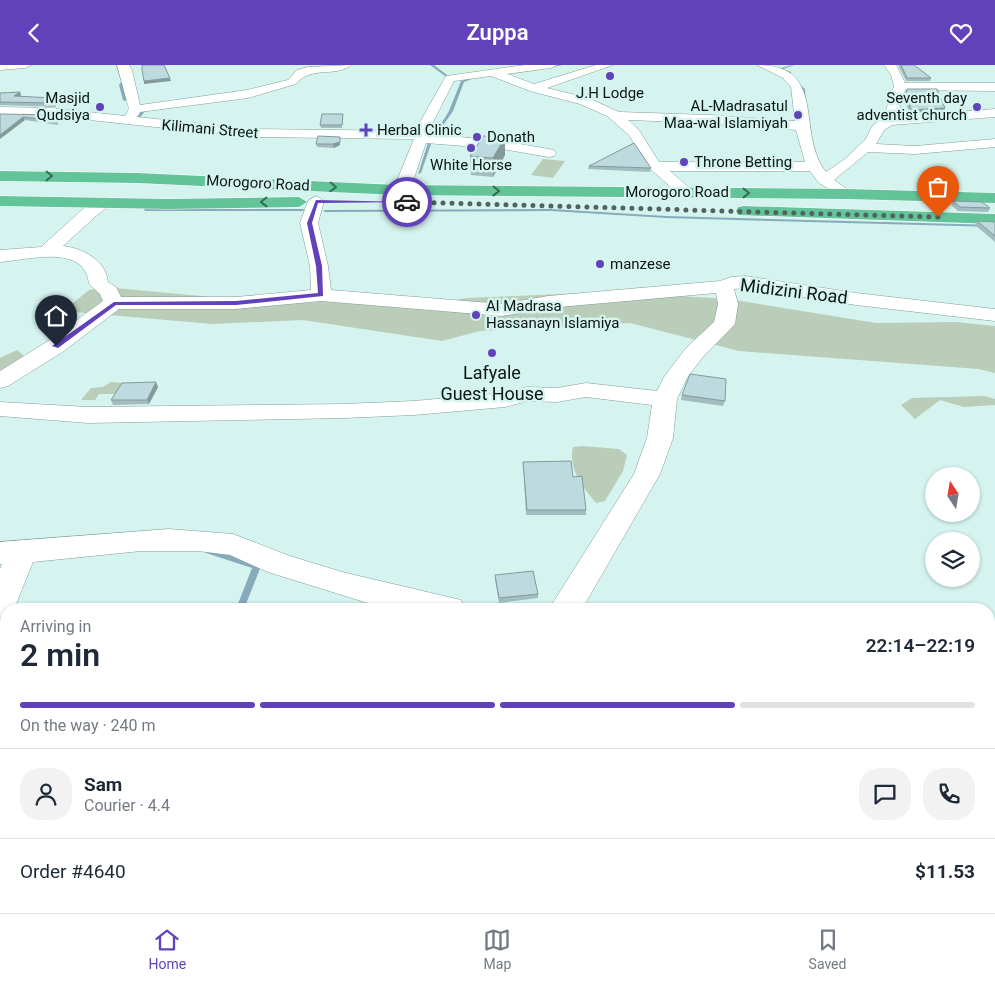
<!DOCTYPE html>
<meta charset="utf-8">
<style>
body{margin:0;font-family:Roboto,sans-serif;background:#f2f2f3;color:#1f2937;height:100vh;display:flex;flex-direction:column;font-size:19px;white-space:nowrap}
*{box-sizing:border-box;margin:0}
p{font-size:16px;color:#747a83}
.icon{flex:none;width:28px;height:28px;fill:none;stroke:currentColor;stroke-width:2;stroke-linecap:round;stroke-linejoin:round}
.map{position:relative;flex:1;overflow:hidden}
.sheet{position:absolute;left:0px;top:538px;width:995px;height:311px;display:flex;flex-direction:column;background:#fff;border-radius:20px 20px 0 0;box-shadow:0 1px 4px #0004}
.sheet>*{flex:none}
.needle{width:32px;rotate:348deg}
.tools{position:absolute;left:925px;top:402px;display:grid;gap:10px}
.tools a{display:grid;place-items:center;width:55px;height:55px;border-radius:50%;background:#fff;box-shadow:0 1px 4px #0004;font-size:25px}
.pin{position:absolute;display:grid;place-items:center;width:42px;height:42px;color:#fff;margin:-51px -21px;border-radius:50% 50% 50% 0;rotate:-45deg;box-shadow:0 0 5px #0007}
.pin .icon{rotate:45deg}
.courier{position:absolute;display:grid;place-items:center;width:50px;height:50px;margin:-25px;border:4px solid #6142ba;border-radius:50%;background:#fff;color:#222;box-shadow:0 1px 6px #0007}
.head em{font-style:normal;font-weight:600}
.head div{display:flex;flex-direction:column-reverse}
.head{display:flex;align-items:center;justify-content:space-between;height:85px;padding:0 20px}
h1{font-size:32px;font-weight:600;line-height:38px}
.bar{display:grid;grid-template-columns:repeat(4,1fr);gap:8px 5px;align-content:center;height:60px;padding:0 20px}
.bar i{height:6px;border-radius:4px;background:#e0e1e3}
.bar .current{background:#6142ba}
.bar p{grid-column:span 4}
.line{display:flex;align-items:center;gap:12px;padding:0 20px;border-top:1px solid #e0e1e3}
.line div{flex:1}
.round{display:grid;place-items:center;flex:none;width:52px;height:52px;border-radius:20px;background:#f2f2f3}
header{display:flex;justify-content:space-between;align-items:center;height:65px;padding:0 20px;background:#6142ba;color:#fff;font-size:22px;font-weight:600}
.dock{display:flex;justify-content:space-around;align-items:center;height:70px;border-top:1px solid #e0e1e3;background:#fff;font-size:14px;color:#747a83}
.dock a{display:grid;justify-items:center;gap:2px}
.dock .current{color:#6142ba}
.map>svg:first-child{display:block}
</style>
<header><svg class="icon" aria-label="back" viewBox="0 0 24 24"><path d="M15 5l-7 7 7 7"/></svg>Zuppa<svg class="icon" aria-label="heart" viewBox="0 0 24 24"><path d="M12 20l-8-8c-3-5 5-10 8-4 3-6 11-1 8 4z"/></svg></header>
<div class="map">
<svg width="995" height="848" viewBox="0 0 995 848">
<rect width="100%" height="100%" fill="#d5f4ef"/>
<g fill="#bacdb8">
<polygon points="543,94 565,96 553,113 531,110"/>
<polygon points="105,222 254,236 309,232 433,239 466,233 613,227 729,234 876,258 956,257 995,261 995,308 979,304 739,286 630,258 480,266 442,276 303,255 212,259 63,246 89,225"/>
<polygon points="17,285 32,297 0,315 0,293"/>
<polygon points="111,317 123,318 115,329 99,329 95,335 81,335 91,323 103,322"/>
<polygon points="984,331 995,334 995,340 964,342 940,335 915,354 901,340 912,333"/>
<path d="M 582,381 L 619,384 L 627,390 L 623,406 L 605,436 L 596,438 C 582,421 568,404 573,382 Z"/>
</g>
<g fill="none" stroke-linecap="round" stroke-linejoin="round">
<g fill="#87abbb" fill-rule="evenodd">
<polygon points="119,0 123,0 126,16 123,20 127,35 125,36 123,35 119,20 122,16"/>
<polygon points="430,0 434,0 447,10 449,22 446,21 445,11"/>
<polygon points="555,0 563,0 547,3 545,2"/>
<path d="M 763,0 C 769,0 772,3 777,3 C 782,4 789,0 795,0 L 783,4 L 791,7 L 791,11 L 805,24 L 806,42 L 803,41 L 801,24 L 788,12 L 788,8 L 777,6 Z"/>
<polygon points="474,11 477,12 464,17 453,46 435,72 433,72 449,46 461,16"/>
<polygon points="152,42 153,44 145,46 139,54 143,54 143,56 135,56 143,44"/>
<polygon points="428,78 431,79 421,108 418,109"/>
<polygon points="144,144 303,144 305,145 303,146 146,146 144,145"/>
<polygon points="551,144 666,151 995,160 995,162 666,153 551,146 325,147 323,146 325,145"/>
<polygon points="209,483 260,499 261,501 244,544 236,544 252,503 206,488 205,486 206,484"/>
</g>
<defs>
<g id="minor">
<polygon points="0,0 31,0 25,3 0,5"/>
<path d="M 117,0 L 129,0 L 132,5 L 140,40 L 247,25 L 288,15 L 297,5 L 308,2 L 351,0 C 336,13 311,0 296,19 L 248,33 L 140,47 L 137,52 L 249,64 L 415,66 L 446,11 L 525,0 L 557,0 L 551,3 L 507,9 L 534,19 L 596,0 L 613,0 L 547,23 L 588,33 L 619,47 L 710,50 L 795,56 L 791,22 L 783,13 L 757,0 C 829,0 795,68 826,107 L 845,94 L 865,75 L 873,60 L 883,54 L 894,21 L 891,10 L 884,0 L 896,0 L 905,18 L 995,18 L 995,26 L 905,25 L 897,51 L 995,44 L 995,52 L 892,60 L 884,65 L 876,79 L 915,81 L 995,74 L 995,82 L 915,89 L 868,87 L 834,115 L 854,129 L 846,134 L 819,118 L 810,106 L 670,106 L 695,128 L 687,133 L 681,131 L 648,102 L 629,70 L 607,51 L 580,39 L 530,26 L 491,11 L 454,16 L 427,69 L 502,76 L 549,84 L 554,85 L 556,88 L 554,91 L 549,92 L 502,84 L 426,78 L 414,113 L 404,128 L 398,130 L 390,125 L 398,113 L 414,74 L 249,72 L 52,51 L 0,50 L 0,42 L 52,43 L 125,51 L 129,44 ZM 628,55 L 710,58 L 796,65 L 805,97 L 659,97 L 639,65 Z"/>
<path d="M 316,131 L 324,136 L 318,158 L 328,201 L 331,225 L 502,239 L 548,231 L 720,216 L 731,212 L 745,211 L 856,228 L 995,244 L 995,256 L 856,240 L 745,223 L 734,224 L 738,239 L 735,259 L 702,293 L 687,313 L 677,334 L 673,373 L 660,409 L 582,544 L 549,544 L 634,409 L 647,373 L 652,340 L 586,332 L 557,337 L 528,336 L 505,342 L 414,350 L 344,353 L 88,358 L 0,351 L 0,337 L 88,342 L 344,339 L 414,336 L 504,328 L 527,322 L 557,323 L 586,318 L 657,326 L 664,312 L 686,283 L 714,257 L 718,239 L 716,228 L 548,243 L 502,251 L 321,236 L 236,244 L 119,244 L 64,286 L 8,321 L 0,323 L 0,306 L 48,276 L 103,236 L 100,229 L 89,219 C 85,178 28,195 0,197 L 0,185 L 41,182 L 84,143 L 105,133 L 111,135 L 113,138 L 96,151 L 63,181 C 82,183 106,195 108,217 L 116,222 L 121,232 L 236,232 L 311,225 L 310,201 L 300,158 L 308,136 Z"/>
<polygon points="169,464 233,469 290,491 342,507 461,535 466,544 387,544 268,507 230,490 198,486 141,486 33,497 14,544 6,544 6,551 0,553 0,504 2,499 0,499 0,477"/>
<polygon points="6,664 6,698 0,701 0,665"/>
<polygon points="403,842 447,842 445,848 401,848"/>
</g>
<g id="highway">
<polygon points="0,106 137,108 398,120 846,124 995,128 995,138 846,134 398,130 137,118 0,116"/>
<polygon points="0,131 168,134 299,132 307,137 299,142 168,144 0,141"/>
<polygon points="744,141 995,149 995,159 738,150 736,146 738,142"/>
</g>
</defs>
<use href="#minor" stroke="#829e99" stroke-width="1"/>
<use href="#highway" stroke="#fff" stroke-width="1"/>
<use href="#minor" fill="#fff" fill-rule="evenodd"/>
<use href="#highway" fill="#63c399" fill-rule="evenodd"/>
</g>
<g fill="#a3bcbf">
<polygon points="898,0 914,0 931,13 930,16 906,16"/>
<polygon points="907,24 944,46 909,48 905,33"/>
<polygon points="20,27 21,30 20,31 56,36 56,42 0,40 0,28"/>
<polygon points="0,49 57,53 58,60 25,55"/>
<polygon points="343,49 342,63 321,63 320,60"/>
<polygon points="340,72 340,80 334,83 317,82 316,79"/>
<polygon points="505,90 493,112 471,110 470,91"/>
<polygon points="589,101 651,103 650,107 588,104"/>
<polygon points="953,136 990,143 988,147 958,146 951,140"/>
<polygon points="977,156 995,157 995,177 975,160"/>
<polygon points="158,322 149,339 113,340 111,335"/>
<polygon points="682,330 725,336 723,341 681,335"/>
<polygon points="523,397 586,445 586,450 526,450"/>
<polygon points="495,510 538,529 538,533 499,538 495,514"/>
</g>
<g fill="#84999b">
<polygon points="170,13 171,16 144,19 144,16"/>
<polygon points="20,27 21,30 15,34 14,31"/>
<polygon points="945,43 944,46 909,48 911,45"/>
<polygon points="23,52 25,55 0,74 0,70"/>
<polygon points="340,72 340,80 334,83 333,79"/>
<polygon points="505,72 505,90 493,112 493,93"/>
<polygon points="156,317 158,322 149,339 147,335"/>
</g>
<g fill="#bddbde" stroke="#84999b">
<polygon points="142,0 164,0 170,13 144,16 142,5"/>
<polygon points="901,0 914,0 931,13 907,13"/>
<polygon points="907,24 937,24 945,43 911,45 906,29"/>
<polygon points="20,27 14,31 54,33 55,38 0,37 0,28"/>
<polygon points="0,49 56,50 57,56 23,52 0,70"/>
<polygon points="322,49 343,49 342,60 320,60"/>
<polygon points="318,71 340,72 340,77 333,79 316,79"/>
<polygon points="483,71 505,72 493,93 470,91"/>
<polygon points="634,78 651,103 589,101"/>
<polygon points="953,136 982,137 990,143 960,142"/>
<polygon points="977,156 995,157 995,171"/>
<polygon points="690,309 726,314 725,336 682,330"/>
<polygon points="156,317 147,335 111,335 122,318"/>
<polygon points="571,396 573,412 582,411 586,445 527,445 523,397"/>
<polygon points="533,506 538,529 499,533 495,510"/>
</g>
<defs><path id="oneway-chevron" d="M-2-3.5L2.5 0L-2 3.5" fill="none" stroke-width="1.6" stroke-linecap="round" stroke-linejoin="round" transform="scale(1.25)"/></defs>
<g stroke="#366c56">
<use href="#oneway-chevron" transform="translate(49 111) rotate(1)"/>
<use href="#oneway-chevron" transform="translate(333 122) rotate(3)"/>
<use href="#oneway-chevron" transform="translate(496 126) rotate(1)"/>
<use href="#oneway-chevron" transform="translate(746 128)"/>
<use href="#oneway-chevron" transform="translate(264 137) rotate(179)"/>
</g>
<polygon fill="#6142ba" points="316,135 410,137 318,138 312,158 322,201 323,231 236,240 116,240 58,283 52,281 114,237 236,236 318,228 316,201 307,158"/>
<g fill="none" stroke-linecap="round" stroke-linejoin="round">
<polyline stroke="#516361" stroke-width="5" stroke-dasharray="0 9" points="407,137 938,152"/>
</g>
<g fill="#6142ba" stroke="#d5f4ef" stroke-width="2">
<circle cx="610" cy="11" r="5"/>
<circle cx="100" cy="42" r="5"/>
<circle cx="977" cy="42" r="5"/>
<circle cx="798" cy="50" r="5"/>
<path d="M363.5 57.5h5v5h5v5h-5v5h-5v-5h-5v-5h5z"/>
<circle cx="477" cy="72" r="5"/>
<circle cx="471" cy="83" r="5"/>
<circle cx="684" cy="97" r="5"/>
<circle cx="600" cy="199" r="5"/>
<circle cx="476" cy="250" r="5"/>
<circle cx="492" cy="288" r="5"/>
</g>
<g text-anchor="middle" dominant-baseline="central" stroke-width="5" stroke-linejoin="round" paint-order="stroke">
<g font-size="15" fill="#0a1514" stroke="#d5f4ef" text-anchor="start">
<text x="610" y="28" text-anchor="middle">J.H Lodge</text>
<text x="90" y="33" text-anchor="end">Masjid<tspan x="90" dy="17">Qudsiya</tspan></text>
<text x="967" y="33" text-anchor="end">Seventh day<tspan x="967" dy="17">adventist church</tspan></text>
<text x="788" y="41" text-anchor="end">AL-Madrasatul<tspan x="788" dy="17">Maa-wal Islamiyah</tspan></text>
<text x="377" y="65">Herbal Clinic</text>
<text x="487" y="72">Donath</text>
<text x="694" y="97">Throne Betting</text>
<text x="471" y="100" text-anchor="middle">White Horse</text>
<text x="610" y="199">manzese</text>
<text x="486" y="241">Al Madrasa<tspan x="486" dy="17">Hassanayn Islamiya</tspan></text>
</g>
<g font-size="15" fill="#0a1514" stroke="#d5f4ef">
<text transform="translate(210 64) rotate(5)">Kilimani Street</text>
<text transform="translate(258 118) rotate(3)">Morogoro Road</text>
<text x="677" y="127">Morogoro Road</text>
</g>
<g font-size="18" fill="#0a1514" stroke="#d5f4ef">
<text transform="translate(794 226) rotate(7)">Midizini Road</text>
</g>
<g font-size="18" fill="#0a1514" stroke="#d5f4ef">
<text x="492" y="307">Lafyale<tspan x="492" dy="21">Guest House</tspan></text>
</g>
</g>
</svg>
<div class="tools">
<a><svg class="needle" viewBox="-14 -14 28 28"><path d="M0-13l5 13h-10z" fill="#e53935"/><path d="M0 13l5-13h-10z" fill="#747a83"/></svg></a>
<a><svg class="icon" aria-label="layers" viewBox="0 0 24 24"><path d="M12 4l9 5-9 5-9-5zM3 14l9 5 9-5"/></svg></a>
</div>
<div class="pin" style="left:938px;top:152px;background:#ea580c"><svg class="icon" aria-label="bag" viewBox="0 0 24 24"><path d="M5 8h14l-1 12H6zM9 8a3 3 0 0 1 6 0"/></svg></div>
<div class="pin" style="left:56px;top:281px;background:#1f2937"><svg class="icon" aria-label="home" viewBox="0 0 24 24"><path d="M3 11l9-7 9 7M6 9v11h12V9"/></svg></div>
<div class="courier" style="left:407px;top:137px"><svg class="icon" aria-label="car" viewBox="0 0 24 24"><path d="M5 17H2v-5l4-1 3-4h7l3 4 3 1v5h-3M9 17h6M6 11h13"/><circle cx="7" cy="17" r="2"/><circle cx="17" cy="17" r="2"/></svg></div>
<section class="sheet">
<div class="head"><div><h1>2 min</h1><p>Arriving in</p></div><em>22:14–22:19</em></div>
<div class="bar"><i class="current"></i><i class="current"></i><i class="current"></i><i></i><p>On the way · 240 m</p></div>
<div class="line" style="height:90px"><a class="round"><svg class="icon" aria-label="person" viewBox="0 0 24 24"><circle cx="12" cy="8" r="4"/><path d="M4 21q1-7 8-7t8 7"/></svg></a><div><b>Sam</b><p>Courier · 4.4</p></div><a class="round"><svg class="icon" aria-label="chat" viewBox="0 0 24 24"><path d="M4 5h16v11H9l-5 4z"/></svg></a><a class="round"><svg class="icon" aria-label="phone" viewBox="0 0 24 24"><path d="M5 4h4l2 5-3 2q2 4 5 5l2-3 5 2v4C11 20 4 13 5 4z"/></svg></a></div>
<div class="line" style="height:65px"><div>Order #4640</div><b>$11.53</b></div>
</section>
</div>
<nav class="dock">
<a class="current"><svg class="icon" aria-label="home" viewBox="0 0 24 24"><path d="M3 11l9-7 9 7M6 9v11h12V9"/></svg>Home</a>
<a><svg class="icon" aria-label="map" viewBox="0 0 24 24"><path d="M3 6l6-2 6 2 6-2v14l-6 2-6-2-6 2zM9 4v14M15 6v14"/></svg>Map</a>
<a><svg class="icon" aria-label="saved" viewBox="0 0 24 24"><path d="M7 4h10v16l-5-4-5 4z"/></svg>Saved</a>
</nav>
